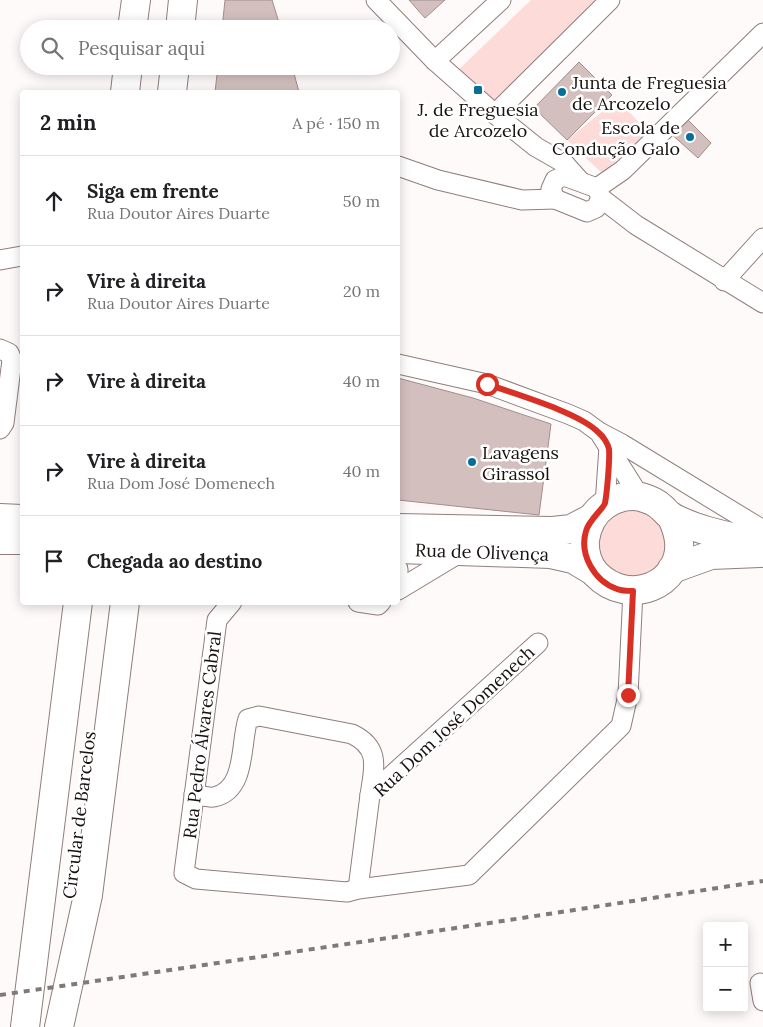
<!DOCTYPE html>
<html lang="pt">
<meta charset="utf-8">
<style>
body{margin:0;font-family:Lora,serif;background:#f2f2f2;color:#202124}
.controls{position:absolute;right:15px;bottom:15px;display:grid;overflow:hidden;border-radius:5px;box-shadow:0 2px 12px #0003}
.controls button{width:45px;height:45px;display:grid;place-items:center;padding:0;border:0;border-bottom:1px solid #e0e0e0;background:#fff;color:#202124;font:25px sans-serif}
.stop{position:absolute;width:15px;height:15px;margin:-11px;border:4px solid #d93025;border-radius:50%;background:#fff}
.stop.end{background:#d93025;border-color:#fff;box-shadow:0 1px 5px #0008}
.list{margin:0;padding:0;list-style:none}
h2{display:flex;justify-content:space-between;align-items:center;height:65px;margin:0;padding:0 20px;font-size:21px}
h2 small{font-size:16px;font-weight:400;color:#757577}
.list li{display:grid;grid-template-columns:32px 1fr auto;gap:15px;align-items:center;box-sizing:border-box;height:90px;padding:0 20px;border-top:1px solid #e0e0e0}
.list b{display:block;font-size:19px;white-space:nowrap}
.list p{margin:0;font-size:16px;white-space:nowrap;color:#757577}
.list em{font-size:16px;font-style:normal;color:#757577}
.icon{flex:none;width:28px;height:28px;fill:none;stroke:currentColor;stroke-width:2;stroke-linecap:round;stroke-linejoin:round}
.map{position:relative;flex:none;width:763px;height:1027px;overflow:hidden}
.search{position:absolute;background:#fff;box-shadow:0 2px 12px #0003;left:20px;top:20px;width:380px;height:55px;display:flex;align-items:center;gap:12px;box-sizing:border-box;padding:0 18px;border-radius:28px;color:#757577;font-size:19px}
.panel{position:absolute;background:#fff;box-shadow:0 2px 12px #0003;left:20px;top:90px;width:380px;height:515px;border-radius:5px}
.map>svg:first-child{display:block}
.green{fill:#fcdbd8}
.building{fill:#d3c0be;stroke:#a08e8c}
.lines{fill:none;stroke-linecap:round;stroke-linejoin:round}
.minor-casing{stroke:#8f7e7c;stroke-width:21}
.primary-casing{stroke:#8f7e7c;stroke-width:30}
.minor{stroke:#fff;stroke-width:19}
.primary{stroke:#fff;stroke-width:28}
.rail{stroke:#7f7a79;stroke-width:4;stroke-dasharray:6 6;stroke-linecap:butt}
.route{stroke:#d93025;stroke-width:6}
.poi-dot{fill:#056f9b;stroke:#fff;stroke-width:2}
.labels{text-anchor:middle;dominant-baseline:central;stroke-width:5;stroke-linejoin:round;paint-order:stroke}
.poi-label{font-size:18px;fill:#171110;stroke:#fff;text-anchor:start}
.street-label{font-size:18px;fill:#171110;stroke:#fff}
</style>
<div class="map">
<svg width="763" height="1027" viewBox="0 0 763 1027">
<rect width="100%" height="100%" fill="#fefaf9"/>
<g class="green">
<polygon points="531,0 610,0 495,114 453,75"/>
<polygon points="618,99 648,133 602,173 567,140"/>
<circle cx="633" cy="545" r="34"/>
</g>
<g class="building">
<polygon points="225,0 272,0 281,29 222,29"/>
<polygon points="409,0 445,0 425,18"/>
<polygon points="579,62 612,95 567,140 534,108"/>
<polygon points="218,66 292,66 299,92 215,92"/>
<polygon points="685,117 711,143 698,158 669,132"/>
<polygon points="398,378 473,398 551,424 539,515 398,500"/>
</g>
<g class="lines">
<g class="minor-casing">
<g id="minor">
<polyline points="376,0 435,61 495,114 536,147 564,163 580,181"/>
<polyline points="435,61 501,0"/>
<polyline points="495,114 610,0"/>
<polyline points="398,166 438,180 522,200 555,199"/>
<polyline points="597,188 623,170 763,33"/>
<polyline points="601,198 596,208 587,212 555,199 551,189 555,180 564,176 597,188 601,198 636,225 763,303"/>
<polyline points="0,260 22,256"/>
<polyline points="724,281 763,238"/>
<polyline points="0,349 9,353 12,360 4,423 0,429"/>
<polyline points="398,364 487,384 568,414 584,421 599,432 640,497"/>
<polyline points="601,433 622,444 763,530"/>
<polyline points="605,505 609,447"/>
<polyline points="398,569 398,575"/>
<polyline points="398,590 461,552"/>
<polyline points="232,602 217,620 184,873 196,879 347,892 358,889 469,875 621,726 628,695 633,591"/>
<polyline points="358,602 378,605 381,602"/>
<path d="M194 794C200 795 208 798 214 797 247 790 240 743 248 719L259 716 352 734C381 748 374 768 370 795"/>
<polyline points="358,889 370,795 538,643"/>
<polyline points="760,983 763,1001"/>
</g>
</g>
<g class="primary-casing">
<g id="primary">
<polyline points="132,29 136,0"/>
<polyline points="180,29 183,0"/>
<polyline points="125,92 128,66"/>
<polyline points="172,92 175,66"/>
<path d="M671 516C675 524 678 532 679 541 683 586 628 607 596 574 588 566 584 552 585 540 587 526 593 513 605 505 615 498 629 494 641 497 648 499 656 502 661 507 665 510 668 515 672 517 700 532 733 537 763 544"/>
<polyline points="0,518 22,519"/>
<polyline points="398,528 553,531 571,529 592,518"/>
<polyline points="0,540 22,540"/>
<polyline points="398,549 551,554 573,559 593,571"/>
<polyline points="672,569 711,555 760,553"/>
<polyline points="25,1027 78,602"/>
<polyline points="59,1027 88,895 125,602"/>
</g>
</g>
<use href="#minor" class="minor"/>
<use href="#primary" class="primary"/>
<polyline class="rail" points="0,995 483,924 763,881"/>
</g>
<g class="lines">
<path class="route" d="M487 384C515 394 581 413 599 433 603 436 608 444 609 449 610 458 607 493 605 503 604 508 589 520 586 531 579 554 594 581 617 589 622 591 628 591 633 591L628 695"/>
</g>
<g class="poi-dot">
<rect x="473" y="85" width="10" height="10" rx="2.5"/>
<circle cx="562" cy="92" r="5"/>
<circle cx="690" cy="137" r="5"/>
<circle cx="472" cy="462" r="5"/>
</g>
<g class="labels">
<g class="poi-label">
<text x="572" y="82">Junta de Freguesia<tspan x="572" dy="21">de Arcozelo</tspan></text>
<text x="478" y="109" text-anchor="middle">J. de Freguesia<tspan x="478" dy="21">de Arcozelo</tspan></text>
<text x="680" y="127" text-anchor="end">Escola de<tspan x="680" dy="21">Condução Galo</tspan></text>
<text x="482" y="452">Lavagens<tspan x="482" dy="21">Girassol</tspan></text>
</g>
<g class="street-label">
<text transform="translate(482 552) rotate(2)">Rua de Olivença</text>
<text transform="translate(454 721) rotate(-43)">Rua Dom José Domenech</text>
<text transform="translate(202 735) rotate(-83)">Rua Pedro Álvares Cabral</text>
<text transform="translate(79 815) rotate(-83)">Circular de Barcelos</text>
</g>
</g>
</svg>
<div class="controls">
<button>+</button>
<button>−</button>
</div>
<div class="stop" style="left:487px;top:384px"></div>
<div class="stop end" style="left:628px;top:695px"></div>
<div class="search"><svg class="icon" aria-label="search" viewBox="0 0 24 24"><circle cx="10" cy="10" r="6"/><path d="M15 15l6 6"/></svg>Pesquisar aqui</div>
<section class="panel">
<h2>2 min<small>A pé · 150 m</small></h2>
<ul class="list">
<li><svg class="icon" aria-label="ahead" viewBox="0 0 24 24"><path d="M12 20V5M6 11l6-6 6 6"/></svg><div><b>Siga em frente</b><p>Rua Doutor Aires Duarte</p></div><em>50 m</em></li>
<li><svg class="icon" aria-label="right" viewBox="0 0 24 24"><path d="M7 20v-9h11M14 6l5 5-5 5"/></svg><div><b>Vire à direita</b><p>Rua Doutor Aires Duarte</p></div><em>20 m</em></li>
<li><svg class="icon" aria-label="right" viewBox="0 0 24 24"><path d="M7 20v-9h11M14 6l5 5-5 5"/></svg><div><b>Vire à direita</b></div><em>40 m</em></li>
<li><svg class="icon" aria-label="right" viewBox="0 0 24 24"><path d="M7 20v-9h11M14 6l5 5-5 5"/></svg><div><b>Vire à direita</b><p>Rua Dom José Domenech</p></div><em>40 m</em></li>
<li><svg class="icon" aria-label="arrive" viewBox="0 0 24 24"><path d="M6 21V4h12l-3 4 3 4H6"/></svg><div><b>Chegada ao destino</b></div></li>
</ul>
</section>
</div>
